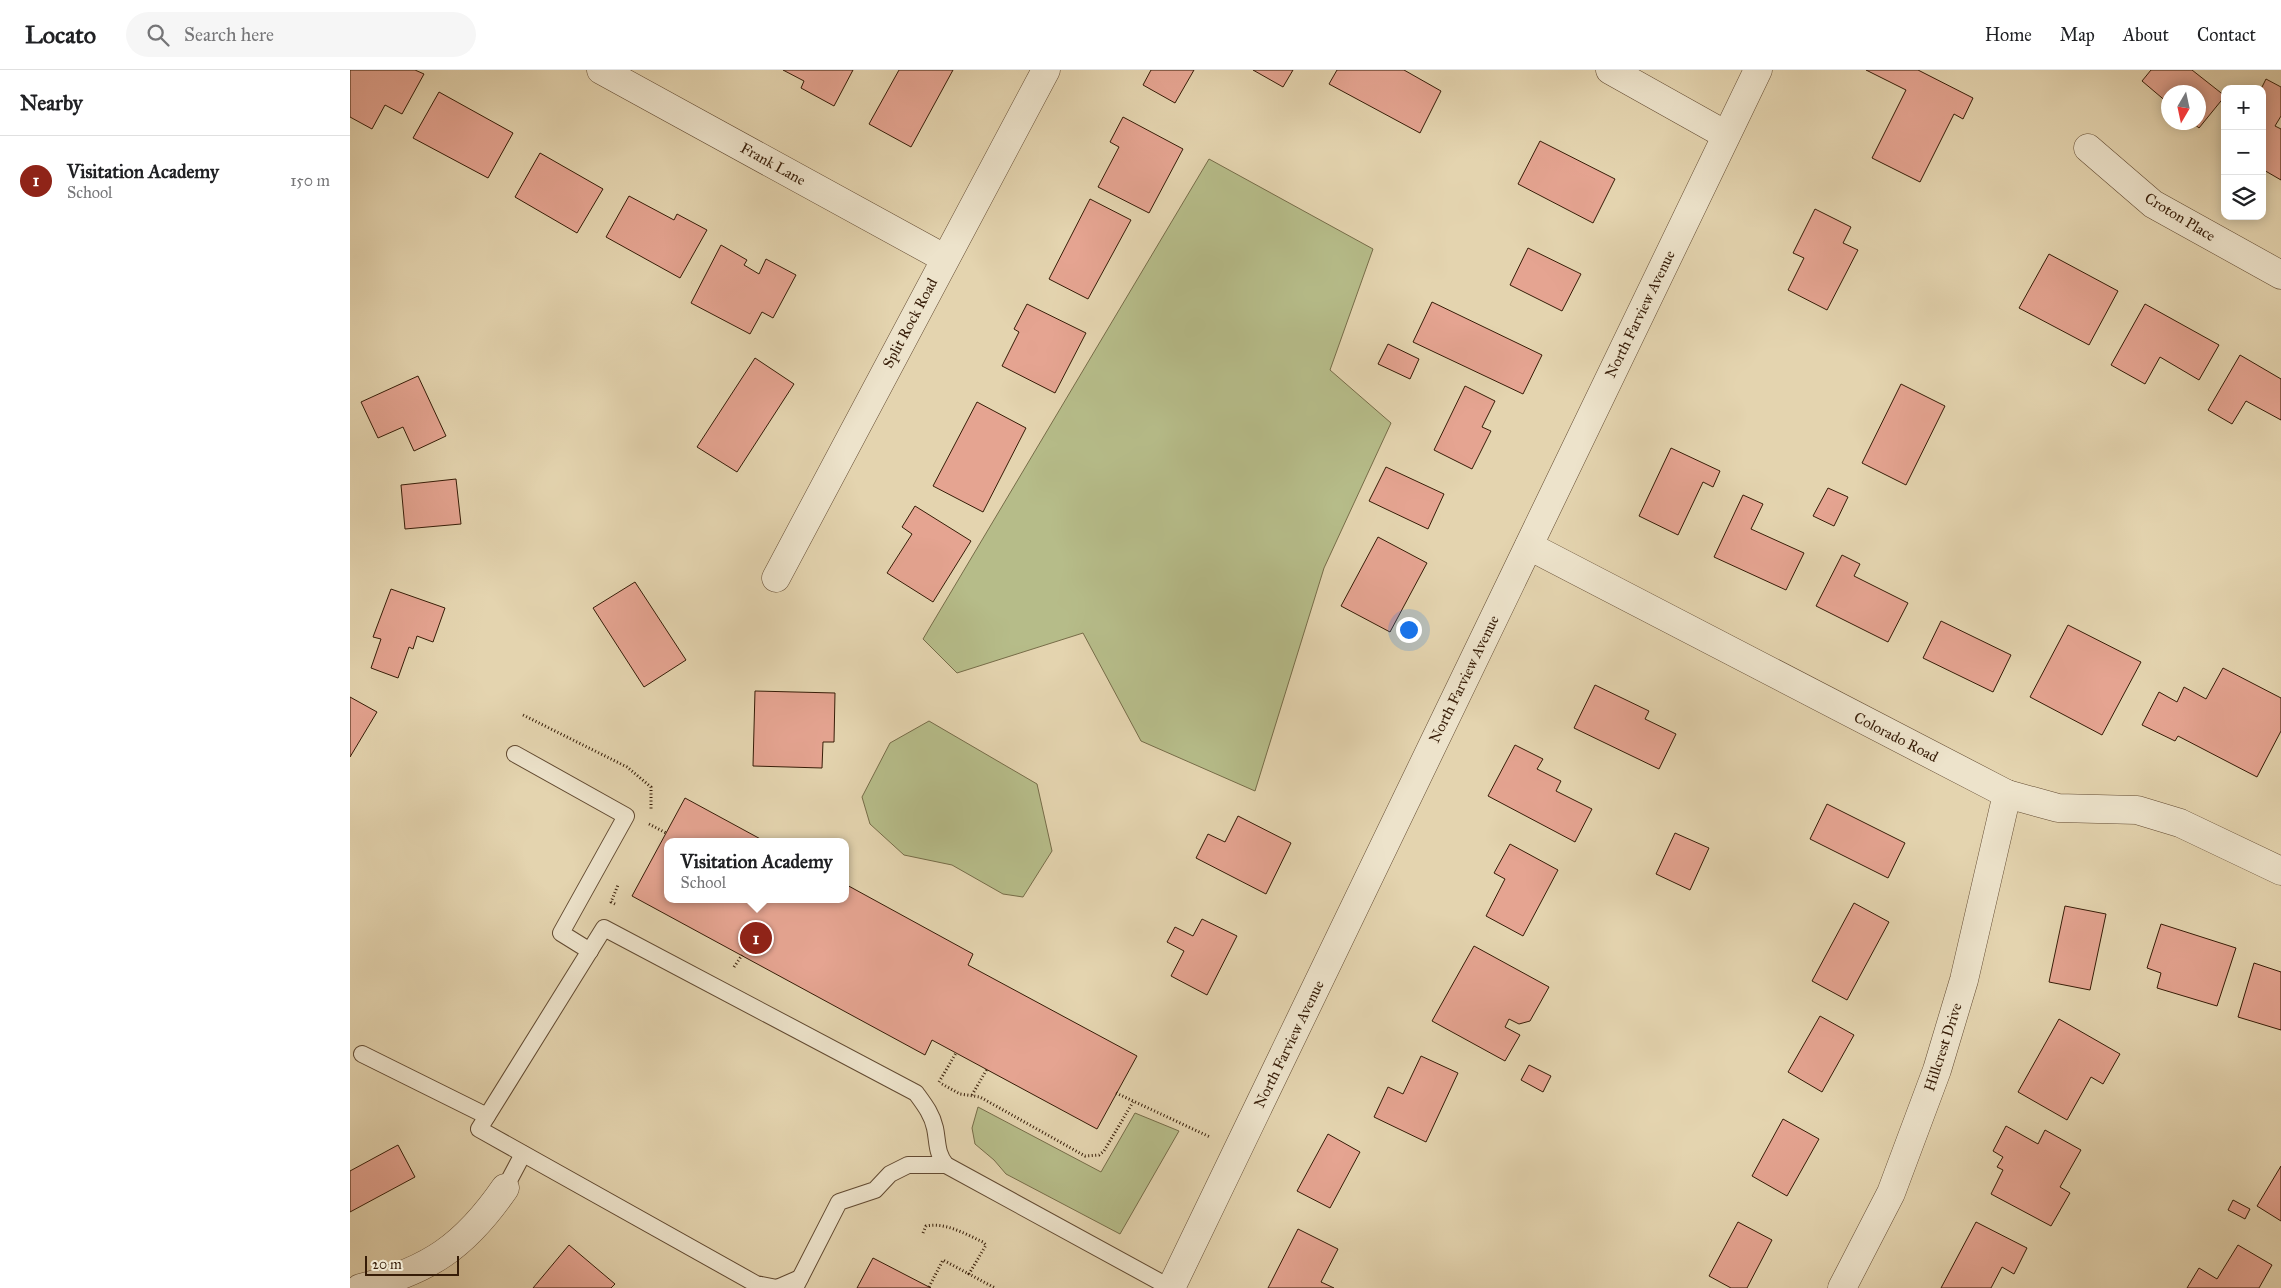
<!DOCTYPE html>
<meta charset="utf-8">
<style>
body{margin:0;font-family:"IM FELL Great Primer",serif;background:#f6f6f6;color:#202124}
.controls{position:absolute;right:15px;top:15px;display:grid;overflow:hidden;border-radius:10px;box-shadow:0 2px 12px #0003}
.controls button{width:45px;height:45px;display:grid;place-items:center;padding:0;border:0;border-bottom:1px solid #e0e0e0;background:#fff;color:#202124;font:25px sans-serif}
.compass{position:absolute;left:1811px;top:15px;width:45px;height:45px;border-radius:50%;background:#fff;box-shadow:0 2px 12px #0003;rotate:189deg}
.scale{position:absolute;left:15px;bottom:12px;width:94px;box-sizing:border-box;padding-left:5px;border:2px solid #361c07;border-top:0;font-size:14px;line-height:18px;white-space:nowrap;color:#361c07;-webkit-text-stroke:4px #ede3cb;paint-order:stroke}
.you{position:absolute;left:1058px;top:559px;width:18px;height:18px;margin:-12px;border:4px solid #fff;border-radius:50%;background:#1a73e8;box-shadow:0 0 0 8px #1a73e833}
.badge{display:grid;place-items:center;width:32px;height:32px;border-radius:50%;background:#8f2418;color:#fff;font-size:16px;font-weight:700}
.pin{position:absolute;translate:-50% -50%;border:2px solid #fff;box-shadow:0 1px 5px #0006}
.popup{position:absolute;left:314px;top:768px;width:185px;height:65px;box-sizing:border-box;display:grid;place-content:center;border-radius:10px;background:#fff;filter:drop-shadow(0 1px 4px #0005);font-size:16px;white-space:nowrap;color:#757577}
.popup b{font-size:19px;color:#202124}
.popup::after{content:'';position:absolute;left:50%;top:100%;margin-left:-10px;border:10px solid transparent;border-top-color:#fff}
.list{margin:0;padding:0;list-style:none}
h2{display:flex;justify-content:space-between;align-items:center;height:65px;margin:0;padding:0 20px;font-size:21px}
h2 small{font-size:16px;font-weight:400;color:#757577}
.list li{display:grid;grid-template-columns:32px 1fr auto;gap:15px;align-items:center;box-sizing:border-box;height:90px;padding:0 20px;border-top:1px solid #e0e0e0}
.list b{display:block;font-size:19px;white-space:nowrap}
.list p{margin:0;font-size:16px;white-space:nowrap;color:#757577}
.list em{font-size:16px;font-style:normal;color:#757577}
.icon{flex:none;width:28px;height:28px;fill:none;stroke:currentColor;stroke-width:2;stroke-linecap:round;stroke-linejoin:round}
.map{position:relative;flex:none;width:1931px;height:1218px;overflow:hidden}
header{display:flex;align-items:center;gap:30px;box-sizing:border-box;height:70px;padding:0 25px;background:#fff;border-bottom:1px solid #e0e0e0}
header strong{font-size:24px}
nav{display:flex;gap:28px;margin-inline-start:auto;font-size:18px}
.search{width:350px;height:45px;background:#f6f6f6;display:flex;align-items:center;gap:12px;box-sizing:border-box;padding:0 18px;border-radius:28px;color:#757577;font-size:19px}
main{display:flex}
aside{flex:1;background:#fff}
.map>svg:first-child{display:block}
.green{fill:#b6bc89;stroke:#766c48}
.building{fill:#e5a491;stroke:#361c07}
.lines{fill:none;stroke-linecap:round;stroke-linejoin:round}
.service-casing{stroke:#624a31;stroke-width:18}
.minor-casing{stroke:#624a31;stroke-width:29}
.tertiary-casing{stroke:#624a31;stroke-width:29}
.path{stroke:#361c07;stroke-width:3;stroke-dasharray:1 2.5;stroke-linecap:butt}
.service{stroke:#ede3cb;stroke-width:16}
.minor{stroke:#ede3cb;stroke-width:28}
.tertiary{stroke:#ede3cb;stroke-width:28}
.labels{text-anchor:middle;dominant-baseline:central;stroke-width:4;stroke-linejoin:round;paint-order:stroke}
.street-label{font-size:15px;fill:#361c07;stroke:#ede3cb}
</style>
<header>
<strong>Locato</strong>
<div class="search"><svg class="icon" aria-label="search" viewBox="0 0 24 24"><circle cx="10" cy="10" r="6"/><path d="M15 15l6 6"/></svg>Search here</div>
<nav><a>Home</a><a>Map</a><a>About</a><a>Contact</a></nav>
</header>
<main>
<aside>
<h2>Nearby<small></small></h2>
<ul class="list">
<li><span class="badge">1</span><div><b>Visitation Academy</b><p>School</p></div><em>150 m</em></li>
</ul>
</aside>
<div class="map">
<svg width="1931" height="1218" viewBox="0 0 1931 1218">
<rect width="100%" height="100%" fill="#e4d4af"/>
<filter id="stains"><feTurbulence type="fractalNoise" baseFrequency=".004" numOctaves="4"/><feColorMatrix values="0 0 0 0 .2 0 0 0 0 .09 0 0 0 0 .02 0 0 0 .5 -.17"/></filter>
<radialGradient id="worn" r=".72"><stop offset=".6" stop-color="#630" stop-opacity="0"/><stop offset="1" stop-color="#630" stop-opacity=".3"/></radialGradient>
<g class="green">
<polygon points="859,89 1023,179 980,300 1041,353 974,498 905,721 791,671 733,563 607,603 573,569"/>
<polygon points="579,651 687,714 702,781 673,827 653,824 602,795 554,785 520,754 512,727 540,673"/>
<polygon points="628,1037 751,1102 785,1043 829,1061 770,1164 656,1104 644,1090 625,1074 622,1058"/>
</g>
<g class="building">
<polygon points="0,0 65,0 74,4 52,44 35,35 22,59 0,47"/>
<polygon points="433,0 503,0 484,36 451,18 454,11"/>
<polygon points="549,0 603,0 561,77 519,54"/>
<polygon points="801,0 844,0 825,33 793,15"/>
<polygon points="903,0 943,0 933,17"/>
<polygon points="987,0 1054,0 1091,21 1070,63 979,14"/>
<polygon points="1516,0 1568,0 1623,28 1613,49 1604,44 1570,112 1522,88 1556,20"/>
<polygon points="1801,0 1842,0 1875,26 1849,58 1842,52 1848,52 1848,22 1818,22 1818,33 1792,11"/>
<polygon points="1916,9 1931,17 1931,46 1925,56 1931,59 1931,110 1912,99 1911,19"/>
<polygon points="89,22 163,63 138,108 63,68"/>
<polygon points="773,47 833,79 799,143 748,117 769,77 760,72"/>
<polygon points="1190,71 1265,109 1243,153 1168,114"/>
<polygon points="190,83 253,119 227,163 165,127"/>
<polygon points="279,126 324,150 327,144 357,160 330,208 256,167"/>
<polygon points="740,129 781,150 738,229 699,209"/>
<polygon points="1465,139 1501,157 1493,173 1508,180 1477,240 1438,220 1454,188 1443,183"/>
<polygon points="371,175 397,190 394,195 409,204 416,189 446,205 423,248 412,242 400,264 341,233"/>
<polygon points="1178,178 1231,204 1212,241 1160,215"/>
<polygon points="1699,184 1768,221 1739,275 1669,238"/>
<polygon points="1082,232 1192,285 1173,324 1063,272"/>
<polygon points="677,234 736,263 705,323 652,296 669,262 664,259"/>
<polygon points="1795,234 1869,275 1849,310 1810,287 1795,314 1761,295"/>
<polygon points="1038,274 1069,289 1060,309 1028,294"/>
<polygon points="1890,285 1931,309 1931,350 1896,331 1882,354 1858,340"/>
<polygon points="405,288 444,314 387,402 347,377"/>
<polygon points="68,306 96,366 64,381 53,357 28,368 11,332"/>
<polygon points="1551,314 1595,336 1556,415 1512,393"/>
<polygon points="1115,316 1145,331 1132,357 1141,361 1122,399 1084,380"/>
<polygon points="627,332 676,358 633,442 583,416"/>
<polygon points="1321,378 1370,401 1363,417 1353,412 1328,465 1289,446"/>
<polygon points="1036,397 1094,424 1078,459 1019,431"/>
<polygon points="106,409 111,454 55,459 51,415"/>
<polygon points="1478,418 1498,427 1484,456 1463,446"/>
<polygon points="1393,425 1413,434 1401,459 1454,483 1436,520 1364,487"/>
<polygon points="565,436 621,471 583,532 537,503 562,464 552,457"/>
<polygon points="1028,467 1077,493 1040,562 991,536"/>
<polygon points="1492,485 1510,494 1504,506 1558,533 1538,572 1466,536"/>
<polygon points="285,512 336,590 294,617 243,538"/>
<polygon points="41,519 95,538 83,572 67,566 63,579 59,577 48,608 21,598 31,569 23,567"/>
<polygon points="1591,551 1661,585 1643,622 1573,588"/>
<polygon points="1718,555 1791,592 1752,665 1680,627"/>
<polygon points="1873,598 1931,628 1931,661 1907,707 1828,666 1825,671 1792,655 1809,622 1827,632 1834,617 1856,629"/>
<polygon points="1245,615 1299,641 1295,649 1326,664 1309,699 1224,658"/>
<polygon points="405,621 485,623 484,672 473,672 472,698 403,696"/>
<polygon points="0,627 27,642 0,687"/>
<polygon points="1165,675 1193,689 1187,699 1211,711 1206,721 1242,739 1225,772 1138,726"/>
<polygon points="335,728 416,772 317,772 317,829 495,829 495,814 623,884 618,895 787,986 747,1059 582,970 575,985 282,826"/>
<polygon points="1477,734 1555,773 1538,808 1460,769"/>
<polygon points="888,746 941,773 916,824 846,788 858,764 875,772"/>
<polygon points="1325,763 1359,778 1340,820 1306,804"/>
<polygon points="1160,774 1208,800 1173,866 1136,846 1155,809 1144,803"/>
<polygon points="1504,833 1539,852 1497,930 1462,911"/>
<polygon points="1715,836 1756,844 1740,920 1699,912"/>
<polygon points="852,849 887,866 857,925 821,906 834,881 817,872 825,857 843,866"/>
<polygon points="1811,854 1886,878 1867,936 1807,918 1811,903 1797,898"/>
<polygon points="1124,876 1199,917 1180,951 1169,954 1159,949 1155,957 1170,965 1155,991 1082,951"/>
<polygon points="1904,893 1931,902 1931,960 1888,947"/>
<polygon points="1470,946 1504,965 1472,1022 1438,1002"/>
<polygon points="1709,949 1770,984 1753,1014 1741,1007 1717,1050 1668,1022"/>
<polygon points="1071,986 1108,1003 1076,1072 1024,1047 1038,1017 1053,1024"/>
<polygon points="1179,995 1201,1006 1193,1022 1171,1010"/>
<polygon points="1433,1049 1469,1069 1437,1126 1402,1106"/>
<polygon points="1656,1056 1688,1074 1695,1060 1731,1080 1710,1117 1720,1123 1701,1156 1641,1124 1653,1100 1647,1097 1653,1087 1643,1081"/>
<polygon points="978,1064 1010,1082 980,1138 947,1121"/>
<polygon points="48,1075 65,1107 0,1142 0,1101"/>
<polygon points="1931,1096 1931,1151 1907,1136"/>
<polygon points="1883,1130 1900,1139 1895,1149 1878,1140"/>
<polygon points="1388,1152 1422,1170 1397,1218 1381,1218 1359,1206"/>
<polygon points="1626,1152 1677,1178 1664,1204 1652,1197 1641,1218 1591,1218"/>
<polygon points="948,1159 988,1179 971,1212 984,1218 918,1218"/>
<polygon points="219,1175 265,1214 261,1218 183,1218"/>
<polygon points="1888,1175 1922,1195 1909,1218 1837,1218 1849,1198 1867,1209"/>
<polygon points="523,1188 579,1217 581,1218 507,1218"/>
</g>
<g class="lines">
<g class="service-casing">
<g id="service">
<polyline points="165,684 276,746 211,863 240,881"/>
<polyline points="12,984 137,1046"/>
<polyline points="155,1118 173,1084"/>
<path d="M450 1208 427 1218 406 1214 129 1059 254 858 566 1023C574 1034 582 1044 585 1058 588 1072 586 1083 596 1095L821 1218"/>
<polyline points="445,1218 489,1132 525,1120 540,1104 558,1095 596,1095"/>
</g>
</g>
<g class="minor-casing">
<g id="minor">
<polyline points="251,0 594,188"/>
<polyline points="1260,0 1376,65"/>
<polyline points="1738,78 1803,134 1931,205"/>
<polyline points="1179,476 1657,724 1708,738 1787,740 1830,753 1931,801"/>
<polyline points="426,508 696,0"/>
<path d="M10 1218C79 1201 115 1176 155 1118"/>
<polyline points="1492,1218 1541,1123 1587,1000 1614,910 1657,724"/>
</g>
</g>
<g class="tertiary-casing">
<polyline id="tertiary" points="821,1218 1408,0"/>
</g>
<g class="path">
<polyline points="173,645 277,697 301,717 301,740"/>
<polyline points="299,754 316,763"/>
<polyline points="265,834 261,832 268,815"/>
<polyline points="384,897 392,885"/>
<polyline points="589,1012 606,983"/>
<polyline points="592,1014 610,1024 630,1027 735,1086 749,1085 754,1081 783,1032"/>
<polyline points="766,1023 860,1067"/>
<polyline points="622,1025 637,999"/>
<path d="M573 1163 576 1156C596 1152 615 1164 633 1172L636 1175 619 1204 645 1218"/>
<polyline points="579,1217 593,1190 619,1204"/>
</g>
<use href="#service" class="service"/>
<use href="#minor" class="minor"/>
<use href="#tertiary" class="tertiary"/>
</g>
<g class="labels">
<g class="street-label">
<text transform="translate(423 94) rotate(29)">Frank Lane</text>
<text transform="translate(1830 147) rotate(31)">Croton Place</text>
<text transform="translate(1290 244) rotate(-64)">North Farview Avenue</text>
<text transform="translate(560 253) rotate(-62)">Split Rock Road</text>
<text transform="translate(1114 609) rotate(-64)">North Farview Avenue</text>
<text transform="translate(1546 667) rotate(27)">Colorado Road</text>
<text transform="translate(939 974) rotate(-64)">North Farview Avenue</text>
<text transform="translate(1593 977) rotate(-72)">Hillcrest Drive</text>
</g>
</g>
<rect width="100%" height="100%" filter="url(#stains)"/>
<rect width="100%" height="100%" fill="url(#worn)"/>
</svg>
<div class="controls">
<button>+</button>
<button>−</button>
<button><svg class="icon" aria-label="layers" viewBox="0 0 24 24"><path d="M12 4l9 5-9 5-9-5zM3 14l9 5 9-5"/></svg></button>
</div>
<svg class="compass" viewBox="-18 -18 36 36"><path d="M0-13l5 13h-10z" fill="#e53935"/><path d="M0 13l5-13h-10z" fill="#757577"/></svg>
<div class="scale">20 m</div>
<div class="you"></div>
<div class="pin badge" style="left:406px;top:868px">1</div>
<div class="popup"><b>Visitation Academy</b>School</div>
</div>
</main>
